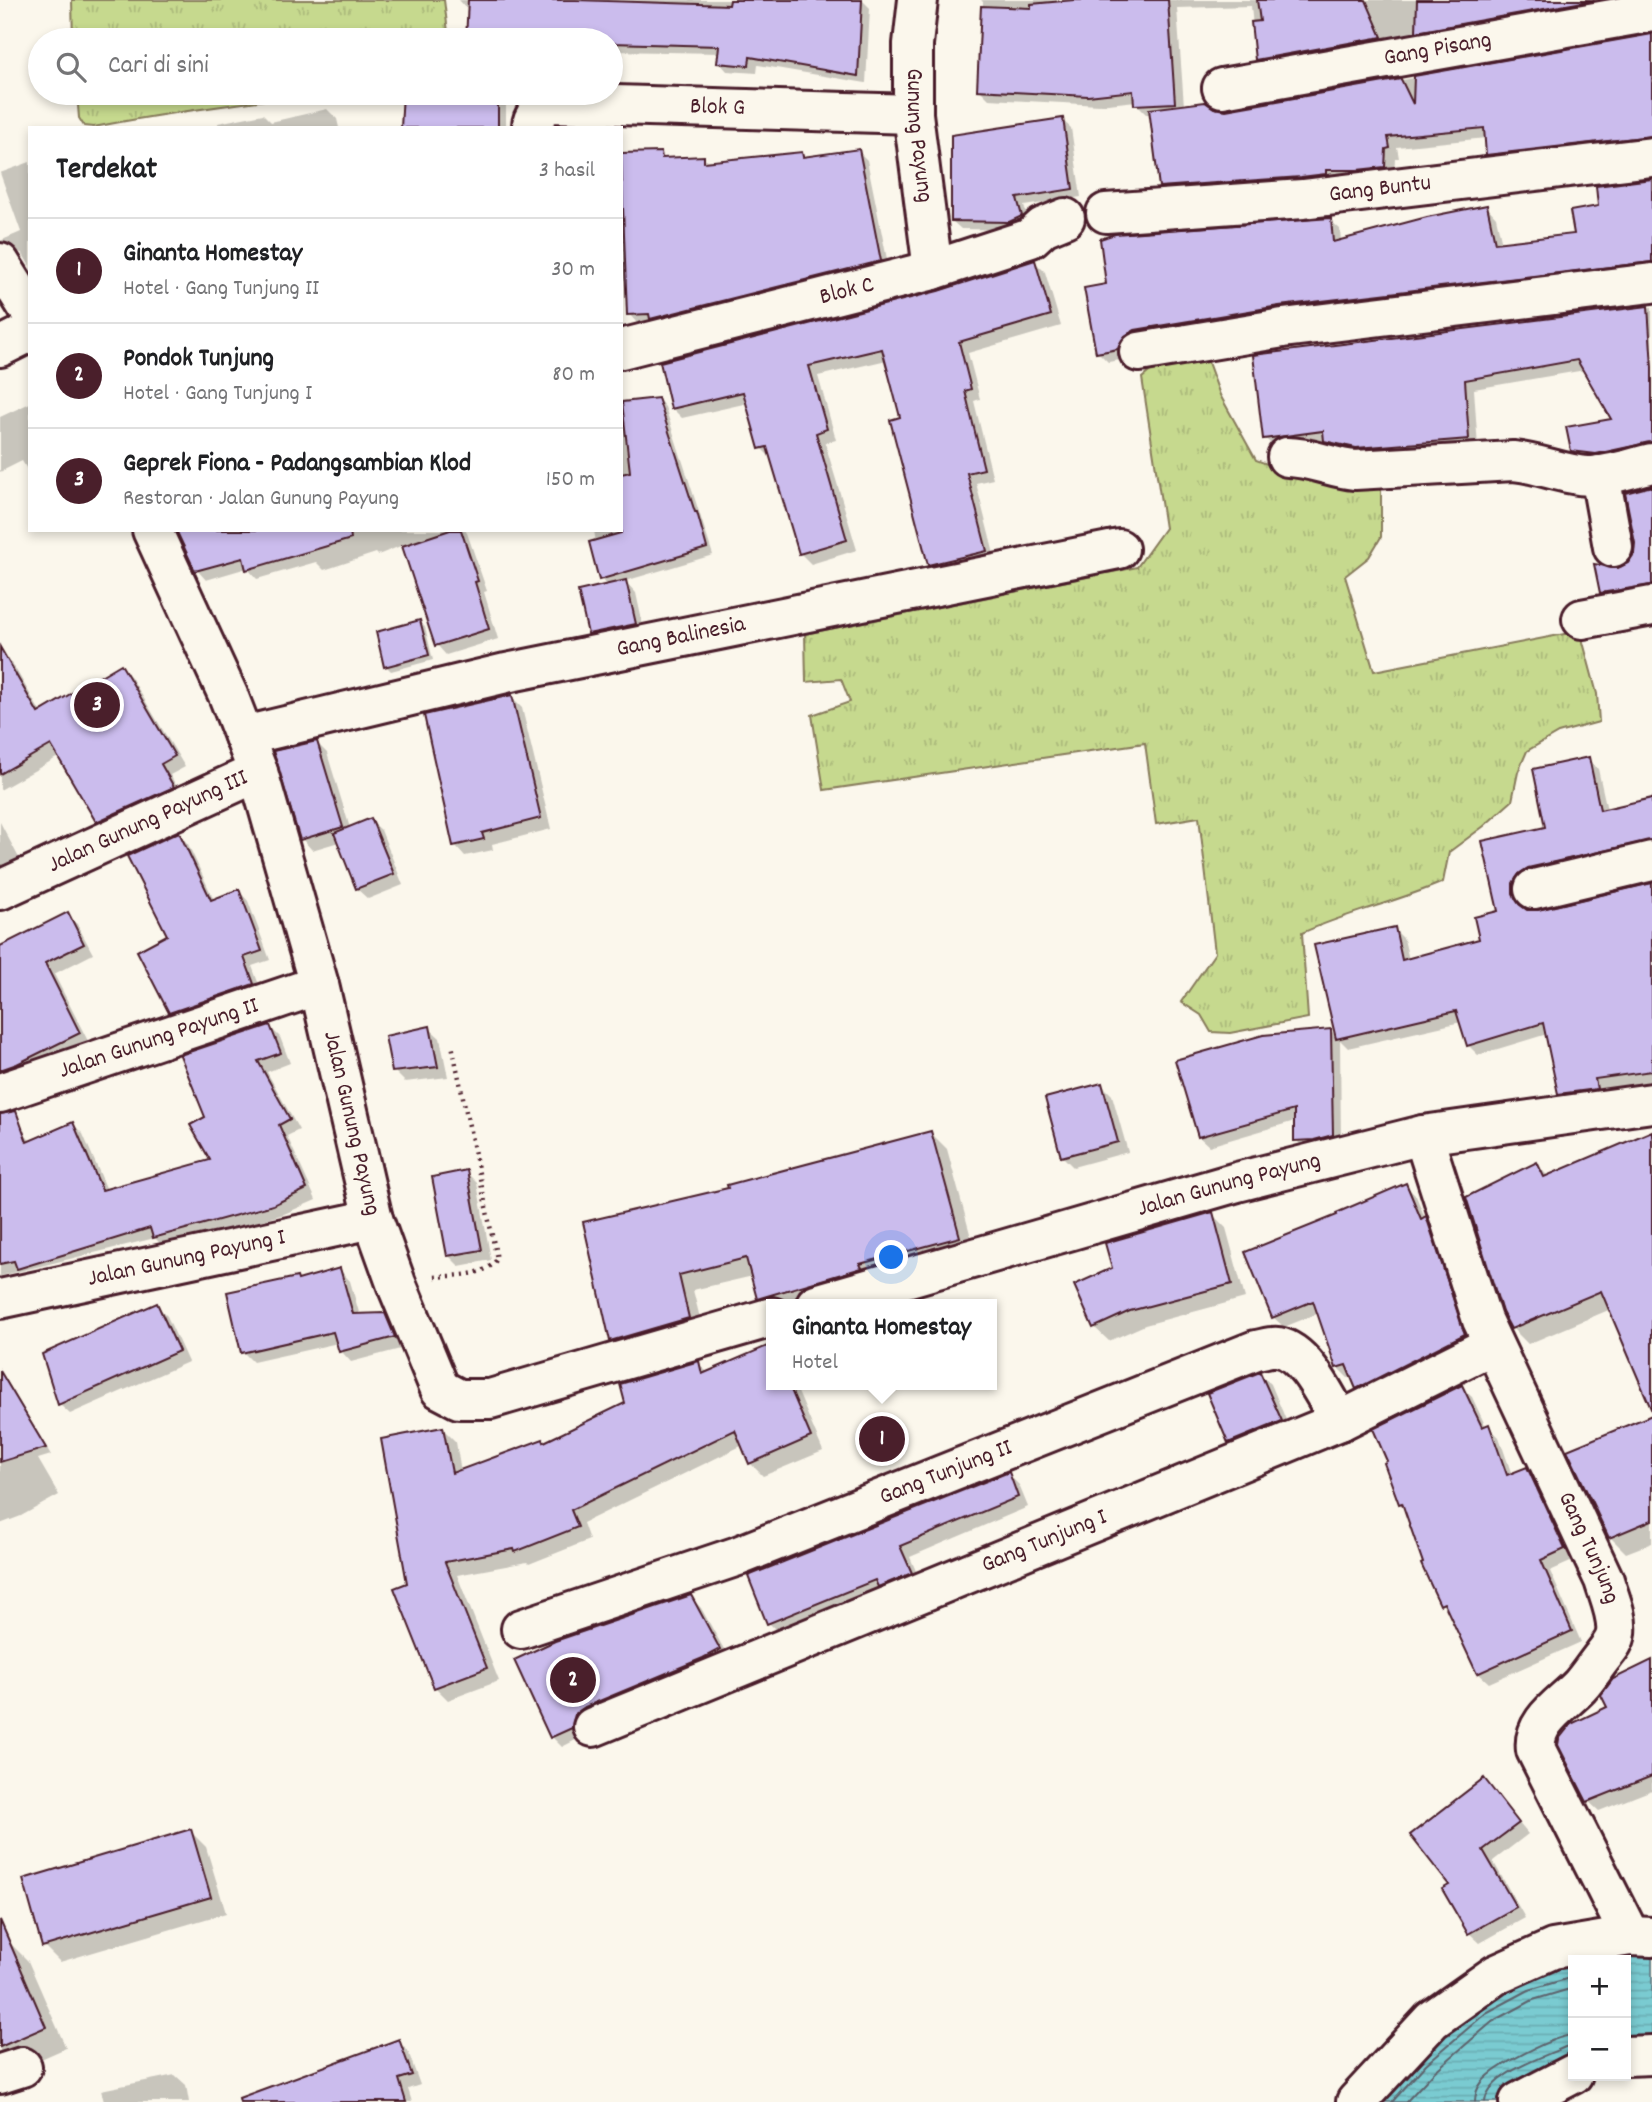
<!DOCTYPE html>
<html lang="id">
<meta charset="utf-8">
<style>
body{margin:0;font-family:Dekko,sans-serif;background:#f2f2f2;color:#202124}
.controls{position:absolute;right:21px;bottom:21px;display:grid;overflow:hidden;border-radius:0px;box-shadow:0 4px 10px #0003}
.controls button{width:63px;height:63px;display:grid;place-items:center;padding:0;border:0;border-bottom:2px solid #e0e0e0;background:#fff;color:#202124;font:35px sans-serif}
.you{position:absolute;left:892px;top:1258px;width:24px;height:24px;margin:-18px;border:5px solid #fff;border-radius:50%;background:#1a73e8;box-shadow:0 0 0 10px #1a73e833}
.badge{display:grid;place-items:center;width:46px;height:46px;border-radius:50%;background:#4a1f2b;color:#fff;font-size:23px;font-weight:700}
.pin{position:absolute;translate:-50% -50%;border:4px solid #fff;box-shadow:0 2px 7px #0006}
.popup{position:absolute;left:766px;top:1299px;width:231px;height:91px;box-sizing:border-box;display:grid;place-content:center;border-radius:0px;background:#fff;filter:drop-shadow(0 2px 5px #0005);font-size:23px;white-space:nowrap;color:#757577}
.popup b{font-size:26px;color:#202124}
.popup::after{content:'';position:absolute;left:50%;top:100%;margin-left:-14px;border:14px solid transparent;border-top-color:#fff}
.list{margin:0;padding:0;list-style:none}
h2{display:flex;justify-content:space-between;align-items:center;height:91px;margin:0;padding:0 28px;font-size:30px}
h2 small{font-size:23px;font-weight:400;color:#757577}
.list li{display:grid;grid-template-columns:46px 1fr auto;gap:21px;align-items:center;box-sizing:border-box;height:105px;padding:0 28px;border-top:2px solid #e0e0e0}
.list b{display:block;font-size:26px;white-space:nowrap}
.list p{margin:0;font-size:23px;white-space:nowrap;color:#757577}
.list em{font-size:23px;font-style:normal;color:#757577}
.icon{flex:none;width:38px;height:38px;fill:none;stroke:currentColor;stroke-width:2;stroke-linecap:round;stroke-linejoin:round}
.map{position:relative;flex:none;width:1652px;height:2102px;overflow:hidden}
.search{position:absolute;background:#fff;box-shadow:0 4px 10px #0003;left:28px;top:28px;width:595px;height:77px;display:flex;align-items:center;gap:18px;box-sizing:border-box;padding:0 24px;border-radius:38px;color:#757577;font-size:26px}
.panel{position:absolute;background:#fff;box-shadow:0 4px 10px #0003;left:28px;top:126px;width:595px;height:406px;border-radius:0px}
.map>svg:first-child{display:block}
.grass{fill:url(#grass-tufts);stroke:#887c5c;stroke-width:2}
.water{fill:url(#water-rules);stroke:#67868f;stroke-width:2}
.shadow{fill:#0003}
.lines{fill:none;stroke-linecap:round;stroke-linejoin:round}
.shore{stroke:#5d646d;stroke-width:2}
.building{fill:#cbbced;stroke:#4a1f2b;stroke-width:2}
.minor-casing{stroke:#4a1f2b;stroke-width:44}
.path{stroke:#4a1f2b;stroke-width:4.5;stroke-dasharray:2 5;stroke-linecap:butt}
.minor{stroke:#fbf7ec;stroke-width:38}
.labels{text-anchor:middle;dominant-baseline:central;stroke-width:5;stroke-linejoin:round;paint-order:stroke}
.street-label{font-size:24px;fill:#4a1f2b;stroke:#fbf7ec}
</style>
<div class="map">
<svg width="1652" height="2102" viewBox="0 0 1652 2102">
<defs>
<pattern id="grass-tufts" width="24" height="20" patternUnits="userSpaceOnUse" patternTransform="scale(1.75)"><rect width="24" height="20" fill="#c6d98e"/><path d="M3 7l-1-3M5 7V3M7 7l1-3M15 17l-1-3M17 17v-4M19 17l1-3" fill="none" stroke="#acba7b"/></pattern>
<pattern id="water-rules" width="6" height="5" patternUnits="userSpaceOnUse" patternTransform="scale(1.75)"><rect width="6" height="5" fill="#7acbd1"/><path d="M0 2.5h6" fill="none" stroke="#6baeb4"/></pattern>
</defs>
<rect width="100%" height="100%" fill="#fbf7ec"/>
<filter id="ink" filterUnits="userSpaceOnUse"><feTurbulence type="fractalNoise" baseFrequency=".0143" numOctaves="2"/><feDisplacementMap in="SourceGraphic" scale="14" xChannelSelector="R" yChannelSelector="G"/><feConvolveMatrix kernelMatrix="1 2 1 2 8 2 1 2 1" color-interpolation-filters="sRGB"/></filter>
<g filter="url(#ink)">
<g class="grass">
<polygon points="72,0 444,0 449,40 73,40"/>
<path d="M77 93H313C240 104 166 112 94 127L84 126 79 118Z"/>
<path d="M1205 354 1220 395 1256 460 1308 479 1381 481V537L1369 557 1345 576 1374 671 1580 631 1597 694 1599 722 1558 733 1527 751 1518 772 1512 801 1484 826 1449 852 1443 882C1397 902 1348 912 1302 933L1308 1018 1230 1033 1211 1032 1201 1015 1181 1002 1215 953 1199 817 1156 824 1145 743 824 790 812 715 850 702 841 679 806 682 805 634 1137 567 1165 528 1142 378 1161 362Z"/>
</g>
<g class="water">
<polygon points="1652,1952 1652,2042 1626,2044 1626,1960 1574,1960"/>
<polygon points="1573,1960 1573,2060 1511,2090 1498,2102 1370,2102 1477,2000"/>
</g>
<g class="shadow">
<polygon points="459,0 862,0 870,8 866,83 758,65 757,73 727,71 719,62 720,53 611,51 611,40 468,40 470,8 466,8"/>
<polygon points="981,0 1652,0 1266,69 1256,59 1251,6 1177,8 1184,106 1226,111 1652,36 1652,145 1497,164 1487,154 1486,138 1397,147 1399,158 1395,158 1394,176 1171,196 1161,186 1152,114 1146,114 1136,104 1136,101 1099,105 989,99 979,89 983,2"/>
<polygon points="446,93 506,93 506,128 403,128 446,96"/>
<polygon points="327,109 337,119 339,128 219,128 218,123 263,114 271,122"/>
<polygon points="1062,120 1071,128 1081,197 1024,206 1030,225 1018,230 961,229 952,221"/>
<polygon points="858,151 867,160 889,269 656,322 637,323 629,314 628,279 621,280 621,194 801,154 806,159"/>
<polygon points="30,162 30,266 22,253 11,250 0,252 0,241 21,232 0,173"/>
<polygon points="1652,181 1652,271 1108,362 1098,352 1107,286 1330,220 1340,229 1341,242 1487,207 1496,217 1502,244 1576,235 1600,208"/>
<polygon points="1035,262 1045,272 1061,326 968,353 980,399 974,401 993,479 976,483 996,562 939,575 929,565 902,418 887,360 818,376 836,440 825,443 857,550 811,564 800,553 771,458 761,448 748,403 682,418 672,408 939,293"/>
<polygon points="1652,307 1652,452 1583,461 1573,451 1614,420 1585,370 1474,389 1478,448 1367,457 1336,450 1327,441 1275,448 1265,438 1255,357"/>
<polygon points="658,399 665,407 713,555 625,581 636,593 645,635 600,644 589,633 607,586 601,579 594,530 621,530 621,404"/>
<polygon points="30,403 30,474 22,461 0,472 0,417"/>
<polygon points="1652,487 1652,595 1611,603 1601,593 1616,570 1629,565 1635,554"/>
<polygon points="177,530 466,530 487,591 484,592 498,639 446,655 437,645 403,545 378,555 376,553 324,570 316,562 257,579 247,568 206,580 197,570"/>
<polygon points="420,622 425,627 433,660 391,671 386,666"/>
<polygon points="2,653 12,663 41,713 121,666 131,677 185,767 170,775 183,797 108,832 97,821 60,756 0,790 0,654"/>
<polygon points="511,697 522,708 551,829 492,844 493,850 465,856 455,845"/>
<polygon points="317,743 327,753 350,828 370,820 381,830 403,885 368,899 357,889 339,842 312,850 302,839"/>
<polygon points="1588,759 1598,769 1607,810 1652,819 1652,850 1522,894 1522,906 1524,910 1539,912 1652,885 1652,1081 1604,1089 1606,1098 1569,1103 1559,1093 1547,1034 1478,1055 1468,1045 1461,1022 1348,1048 1340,1040 1341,1145 1305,1149 1296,1140 1295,1121 1209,1146 1199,1137 1330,1030 1338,1038 1394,929 1404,939 1409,960 1481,940 1500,913 1484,842 1547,828"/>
<polygon points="0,822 19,858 0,868"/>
<polygon points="178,834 188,844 214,900 239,891 248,901 270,960 252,966 262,993 180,1021 171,1011 170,936"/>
<polygon points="67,914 77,924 93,954 54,974 89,1043 0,1085 0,949"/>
<polygon points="270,1027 280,1037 290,1063 267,1072 299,1130 287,1136 316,1200 284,1214 165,1248 155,1238 0,1276 0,1139 22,1132 32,1142 73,1124 83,1134 107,1190 212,1161 207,1118"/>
<polygon points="429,1028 440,1038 448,1077 405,1082 394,1071"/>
<polygon points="1102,1085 1112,1095 1128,1152 1073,1167 1062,1156"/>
<polygon points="931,1133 947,1149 975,1252 807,1304 772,1304 772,1311 759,1298 753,1276 693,1290 704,1334 628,1356 612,1340 730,1189"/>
<polygon points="1652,1133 1652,1407 1611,1309 1528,1344 1512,1328 1536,1164 1549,1177"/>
<polygon points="466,1172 477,1183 491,1260 459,1266 449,1256"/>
<polygon points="1405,1185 1416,1196 1425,1218 1436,1229 1474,1345 1368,1398 1357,1388 1353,1377 1348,1378 1338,1368 1319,1313 1284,1327 1273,1317 1339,1216"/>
<polygon points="1212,1214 1226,1228 1245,1298 1145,1325 1109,1341 1094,1327 1114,1269"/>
<polygon points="340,1270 350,1281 360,1316 384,1315 395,1326 404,1348 351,1362 341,1351 338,1343 253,1362 243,1352 299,1282"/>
<polygon points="156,1305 167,1316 188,1362 70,1414 59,1404"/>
<polygon points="698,1363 708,1373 772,1385 795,1385 823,1451 763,1476 750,1463 743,1445 583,1523 589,1540 529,1564 527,1562 457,1575 499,1681 448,1700 435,1687 409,1584 443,1429 456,1442 461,1472 546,1444 627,1404"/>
<polygon points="0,1369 51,1455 38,1459 59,1495 21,1516 0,1524"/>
<polygon points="1260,1374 1271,1384 1291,1432 1240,1453 1230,1442"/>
<polygon points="1461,1387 1472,1397 1486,1427 1488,1426 1499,1437 1512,1475 1526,1469 1537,1480 1575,1560 1550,1571 1581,1642 1489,1683 1478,1673 1451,1613 1442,1604 1424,1564 1405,1508 1400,1503"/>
<polygon points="1652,1416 1652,1543 1626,1553 1610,1537"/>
<polygon points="1008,1474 1019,1485 1028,1507 910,1557 921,1583 779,1633 769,1623"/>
<polygon points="690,1597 701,1608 730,1660 562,1747 552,1737"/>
<polygon points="1652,1662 1652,1790 1599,1811 1588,1801 1609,1707"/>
<polygon points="1483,1780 1528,1834 1493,1861 1525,1918 1480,1943 1469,1933 1452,1886"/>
<polygon points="190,1831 206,1847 226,1913 60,1962 44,1946 25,1881"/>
<polygon points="7,1940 28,1961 66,2048 0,2077 0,1944"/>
<polygon points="398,2041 408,2051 420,2085 408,2089 412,2102 306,2102"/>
<polygon points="175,2075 186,2085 189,2102 104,2102 101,2090"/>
</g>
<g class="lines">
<g class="shore">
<polyline points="1392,2102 1426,2064 1486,2013 1529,1990 1573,1977"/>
<polyline points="1406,2102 1434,2072 1492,2022 1533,2000 1573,1988"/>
<path d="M1475 2102C1475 2094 1477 2088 1482 2082 1495 2066 1554 2036 1573 2035"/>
<path d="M1485 2102C1487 2075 1543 2057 1565 2047L1573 2045"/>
</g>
</g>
<g class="building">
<polygon points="468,0 576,0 729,5 730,0 862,0 858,76 750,57 749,66 717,63 719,46 611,43 611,40 466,40"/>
<polygon points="1074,0 1168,0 1175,103 1134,105 1133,91 1088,96 977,90 981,6 1031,8 1031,4"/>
<polygon points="1257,0 1366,0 1382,37 1255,60 1251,22 1260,21"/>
<polygon points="1417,0 1594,0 1416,32"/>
<polygon points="1652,34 1652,136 1486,155 1484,128 1388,137 1390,148 1386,149 1385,167 1357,170 1326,170 1326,174 1301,177 1159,187 1149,109 1205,102 1214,108 1226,110 1401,79 1413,104 1414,76"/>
<polygon points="403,93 498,93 498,128 401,128"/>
<polygon points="1063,118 1073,189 1017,198 1022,216 1009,222 951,221 951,135"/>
<polygon points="859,149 881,261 650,319 649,314 627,315 621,153 661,152 662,158 704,156 704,162 802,152 803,157"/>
<polygon points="1652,179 1652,262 1279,306 1135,330 1125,336 1118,349 1096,353 1084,288 1106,284 1100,239 1115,234 1331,218 1333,242 1427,217 1487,205 1495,243 1574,234 1570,211 1598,206 1596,186"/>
<polygon points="1035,260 1051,315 959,342 971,389 965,391 984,469 967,473 987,551 928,565 890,420 900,417 882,349 809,366 827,429 816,433 847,540 799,554 767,447 759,449 743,392 671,409 660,362 938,291"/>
<polygon points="1648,306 1652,367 1652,442 1596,454 1571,451 1566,427 1611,419 1577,360 1465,380 1469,439 1356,448 1324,441 1323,431 1263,439 1253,355"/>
<polygon points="658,398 695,512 697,512 707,548 599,580 589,542 621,533 621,474 630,472 622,402"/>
<polygon points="1652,486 1652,585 1600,593 1594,564 1618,568 1628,563 1634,554 1635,543 1625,493"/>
<polygon points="176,530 350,530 351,539 246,570 243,558 195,571"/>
<polygon points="450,530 461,530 478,581 475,582 489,629 435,646 402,546"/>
<polygon points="626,580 636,624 588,634 578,591"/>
<polygon points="420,620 429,655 384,667 376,632"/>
<polygon points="0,647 38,713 121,664 175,756 161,764 174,787 96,822 51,745 0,774"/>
<polygon points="512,695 541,818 482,833 484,839 453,846 424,715"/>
<polygon points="317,741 343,827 300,840 273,751"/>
<polygon points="1589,757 1600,810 1652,798 1652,840 1528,868 1519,874 1513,883 1513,893 1519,904 1527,910 1538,910 1652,883 1652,1071 1595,1079 1597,1089 1558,1094 1543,1023 1467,1046 1456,1011 1336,1039 1314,945 1395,927 1402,960 1479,939 1474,917 1498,911 1482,841 1545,827 1533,769"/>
<polygon points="371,818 394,874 356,889 334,833"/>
<polygon points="179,832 211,900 239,889 262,951 244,957 254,984 169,1013 137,951 167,935 127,856"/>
<polygon points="68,912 84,944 45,963 80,1033 17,1064 0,1070 0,946"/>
<polygon points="270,1025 281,1053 258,1061 290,1119 279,1125 307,1189 273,1205 153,1238 150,1228 17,1269 14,1261 0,1264 0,1114 16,1111 27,1142 73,1122 102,1190 210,1160 190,1125 205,1117 180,1055"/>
<polygon points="430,1026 438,1067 392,1072 385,1036"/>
<polygon points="1331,1029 1333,1135 1314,1140 1294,1141 1294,1110 1198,1137 1175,1060 1263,1035"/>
<polygon points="1102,1083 1118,1142 1061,1157 1045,1098"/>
<polygon points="931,1131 960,1237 860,1264 862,1268 757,1299 746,1258 679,1275 689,1318 610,1341 583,1222 728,1188 727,1185"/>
<polygon points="1652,1131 1652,1411 1601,1291 1511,1329 1502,1312 1466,1197 1537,1162 1544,1177"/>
<polygon points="467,1170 482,1250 447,1256 432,1177"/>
<polygon points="1406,1183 1421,1219 1426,1216 1465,1334 1356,1389 1346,1365 1336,1368 1313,1301 1272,1318 1245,1252 1337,1215 1336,1213"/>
<polygon points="1213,1212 1232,1284 1130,1311 1093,1328 1074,1285 1112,1268 1105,1243"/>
<polygon points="340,1268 353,1314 385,1313 395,1337 339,1352 333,1332 241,1353 227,1292 297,1277 298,1280"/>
<polygon points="157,1303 179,1351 58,1405 42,1354"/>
<polygon points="772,1344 772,1385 789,1385 811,1437 749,1464 735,1430 571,1510 578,1527 515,1552 514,1549 445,1562 487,1668 434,1688 394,1588 407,1583 381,1439 443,1427 452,1473 543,1439 544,1442 625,1403 620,1384 699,1361 702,1374"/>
<polygon points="0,1371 46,1448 0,1462"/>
<polygon points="1260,1372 1282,1421 1228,1443 1207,1393"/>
<polygon points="1462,1385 1482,1427 1489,1424 1507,1475 1527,1467 1565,1549 1541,1560 1572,1631 1477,1674 1444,1603 1440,1605 1421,1564 1423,1563 1402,1503 1399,1504 1384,1463 1387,1461 1373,1429"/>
<polygon points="1652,1415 1652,1520 1609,1538 1567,1450"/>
<polygon points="1009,1472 1018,1497 900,1546 912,1573 878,1587 875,1580 767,1624 748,1576"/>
<polygon points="691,1595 720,1649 703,1658 585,1707 575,1714 572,1728 550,1738 514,1660 555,1641"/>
<polygon points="1652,1660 1652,1776 1587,1802 1558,1745 1559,1739 1571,1724 1607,1707 1601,1695 1613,1679"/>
<polygon points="1484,1778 1519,1823 1483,1850 1516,1907 1468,1934 1442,1889 1449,1885 1410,1835"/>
<polygon points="191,1829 211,1897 42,1947 23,1879"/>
<polygon points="0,1920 46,2027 0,2047"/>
<polygon points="399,2039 412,2075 399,2079 406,2102 240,2102 239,2098"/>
</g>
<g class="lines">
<g class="minor-casing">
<g id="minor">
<path id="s1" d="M918 0 913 44V114L933 270"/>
<path id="s2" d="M1222 88 1652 12"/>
<path id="s3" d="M532 128C531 117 541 108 550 103L913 114"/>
<path id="s4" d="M1106 213 1303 199 1652 157"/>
<polyline points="0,263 30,311"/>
<polyline points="0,347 30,332"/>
<path id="s5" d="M621 349 933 270 1031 238 1043 227 1065 218"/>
<polyline points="1139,352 1283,328 1652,283"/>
<path d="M1287 457C1311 457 1332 468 1355 470L1513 461C1539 463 1563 475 1588 476 1609 476 1631 468 1652 463"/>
<polyline points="1600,475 1613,547"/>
<path id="s6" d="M152 530 228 695 258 772 319 985 373 1219 396 1283 440 1389 459 1399H490L772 1317"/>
<polyline points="1582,619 1652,606"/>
<path id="s7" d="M244 736 506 673 1119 549"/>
<polyline points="1534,889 1652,861"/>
<path id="s8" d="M0 890 258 772"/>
<path id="s9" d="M0 1093 319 985"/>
<path id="s10" d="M1423 1135 1482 1320 1604 1580C1609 1597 1618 1616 1616 1633 1615 1642 1608 1649 1603 1656 1595 1666 1588 1677 1580 1686 1562 1705 1532 1721 1536 1750L1630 1936"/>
<path id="s11" d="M0 1299 373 1219"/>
<path id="s12" d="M816 1304 1237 1182 1423 1135 1652 1103"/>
<path id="s13" d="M521 1629 738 1556 1256 1350C1263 1349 1271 1346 1278 1347 1306 1352 1326 1398 1340 1421"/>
<path id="s14" d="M593 1727 1340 1421 1492 1345"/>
<polyline points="1626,2056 1652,2055"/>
<polyline points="0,2074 22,2067"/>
<polyline points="1356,2102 1432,2020 1497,1974 1553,1949 1630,1936 1652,1937"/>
<polyline points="1519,2102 1573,2074"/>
</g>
</g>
<path class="path" d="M435 1277C454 1275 486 1277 497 1259L452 1045"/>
<use href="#minor" class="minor"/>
</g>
</g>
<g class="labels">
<g class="street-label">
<text stroke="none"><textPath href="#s2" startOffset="219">Gang Pisang</textPath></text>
<text stroke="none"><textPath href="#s3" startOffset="200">Blok G</textPath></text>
<text stroke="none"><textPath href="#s1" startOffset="136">Gunung Payung</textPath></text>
<text stroke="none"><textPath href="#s4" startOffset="275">Gang Buntu</textPath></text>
<text stroke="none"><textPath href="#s5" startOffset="233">Blok C</textPath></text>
<text stroke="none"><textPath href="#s7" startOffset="448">Gang Balinesia</textPath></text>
<text stroke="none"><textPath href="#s8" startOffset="163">Jalan Gunung Payung III</textPath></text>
<text stroke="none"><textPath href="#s9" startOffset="168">Jalan Gunung Payung II</textPath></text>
<text stroke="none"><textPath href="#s6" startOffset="628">Jalan Gunung Payung</textPath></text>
<text stroke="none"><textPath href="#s12" startOffset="430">Jalan Gunung Payung</textPath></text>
<text stroke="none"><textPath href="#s11" startOffset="191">Jalan Gunung Payung I</textPath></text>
<text stroke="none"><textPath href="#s13" startOffset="453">Gang Tunjung II</textPath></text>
<text stroke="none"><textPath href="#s14" startOffset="488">Gang Tunjung I</textPath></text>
<text stroke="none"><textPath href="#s10" startOffset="446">Gang Tunjung</textPath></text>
</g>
</g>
</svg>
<div class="controls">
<button>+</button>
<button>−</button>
</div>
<div class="you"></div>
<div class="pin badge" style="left:882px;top:1439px">1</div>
<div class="popup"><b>Ginanta Homestay</b>Hotel</div>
<div class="pin badge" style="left:573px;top:1680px">2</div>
<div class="pin badge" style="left:97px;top:705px">3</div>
<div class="search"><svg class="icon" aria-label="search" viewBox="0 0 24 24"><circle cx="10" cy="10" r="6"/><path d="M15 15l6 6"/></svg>Cari di sini</div>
<section class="panel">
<h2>Terdekat<small>3 hasil</small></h2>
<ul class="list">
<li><span class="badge">1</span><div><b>Ginanta Homestay</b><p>Hotel · Gang Tunjung II</p></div><em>30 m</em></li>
<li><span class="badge">2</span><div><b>Pondok Tunjung</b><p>Hotel · Gang Tunjung I</p></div><em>80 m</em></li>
<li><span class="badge">3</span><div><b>Geprek Fiona - Padangsambian Klod</b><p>Restoran · Jalan Gunung Payung</p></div><em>150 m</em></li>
</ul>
</section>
</div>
